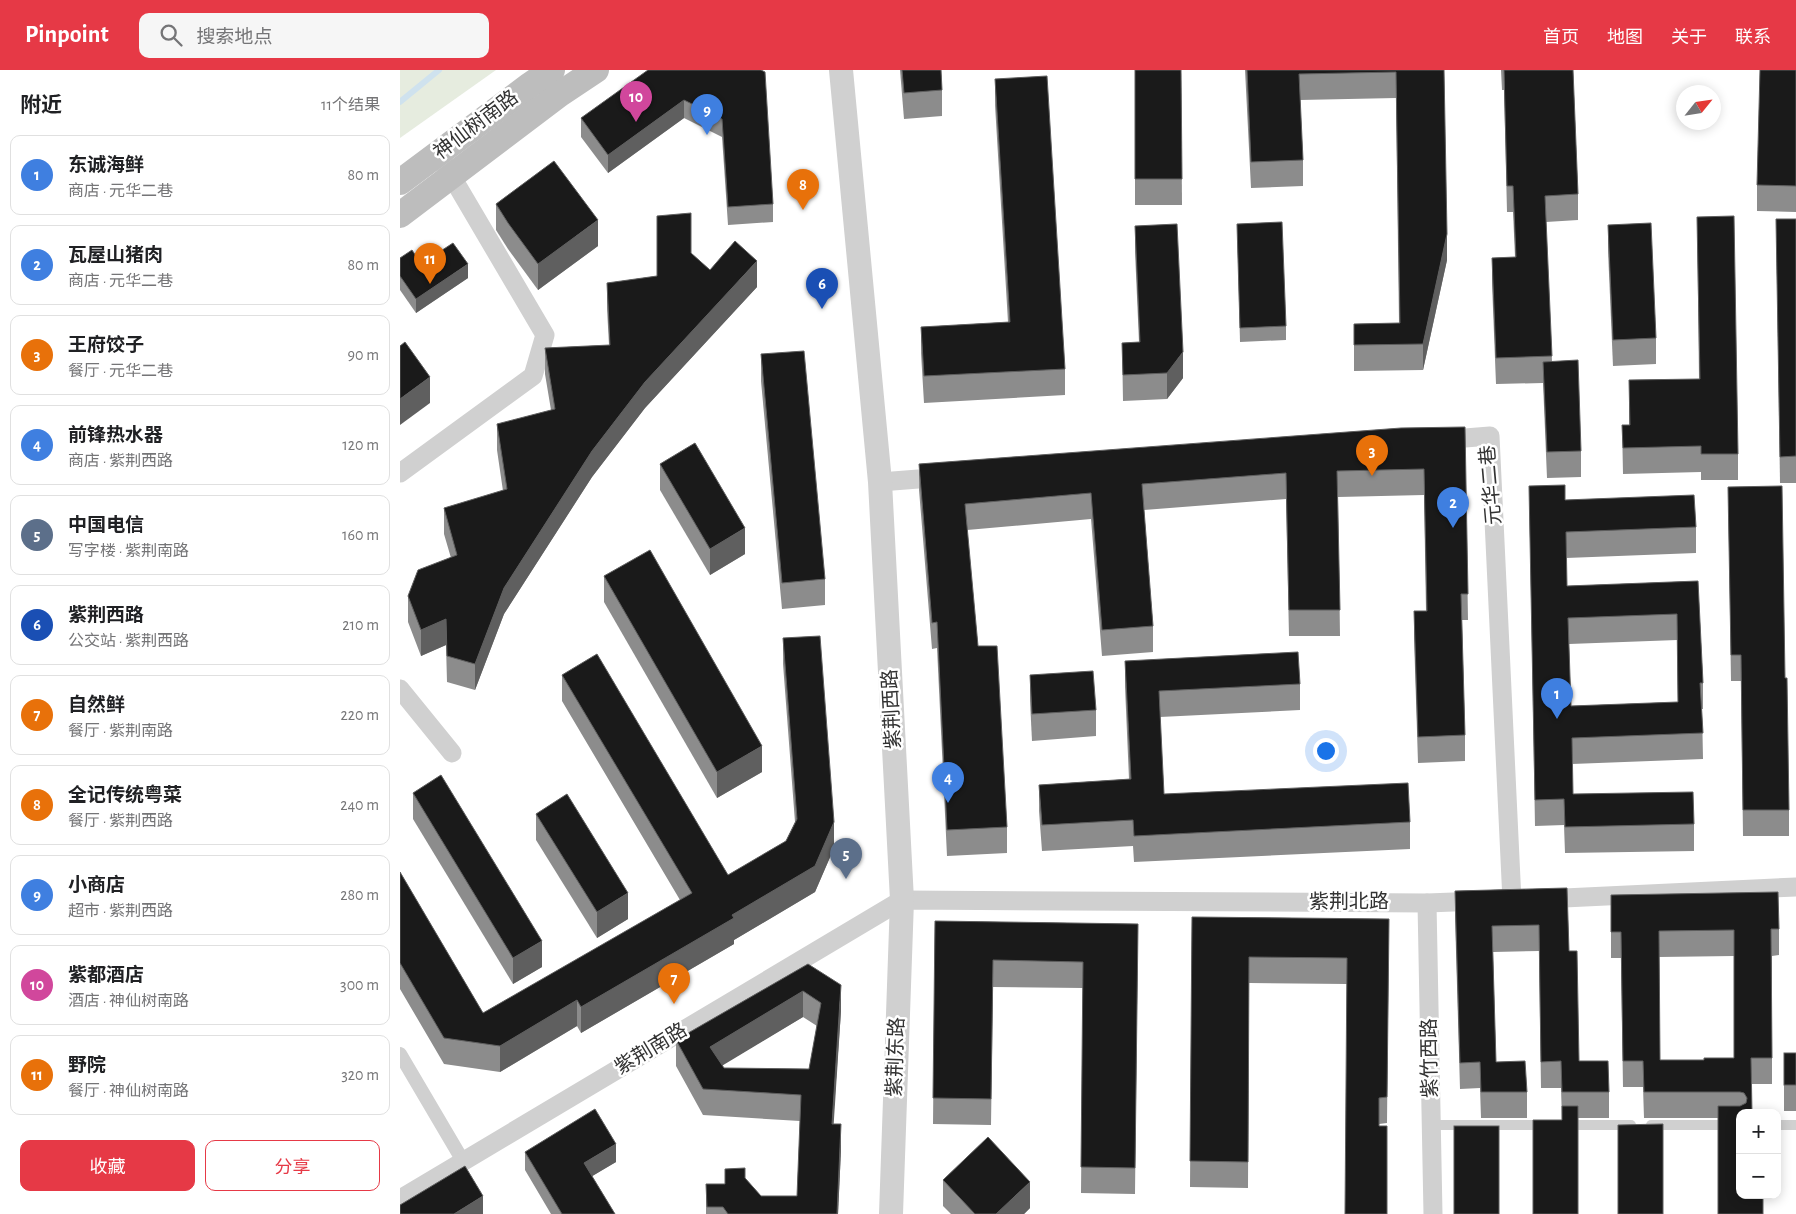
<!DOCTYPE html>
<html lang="zh">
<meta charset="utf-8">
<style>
body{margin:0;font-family:"Alegreya Sans","Noto Sans SC",sans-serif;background:#f6f6f6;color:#202124}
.controls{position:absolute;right:15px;bottom:15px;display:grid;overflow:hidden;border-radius:10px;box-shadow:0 2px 12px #0003}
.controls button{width:45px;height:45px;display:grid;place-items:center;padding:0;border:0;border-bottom:1px solid #e0e0e0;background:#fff;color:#202124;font:25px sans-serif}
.compass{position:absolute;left:1276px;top:15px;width:45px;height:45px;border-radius:50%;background:#fff;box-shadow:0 2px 12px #0003;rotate:60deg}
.you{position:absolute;left:925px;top:680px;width:18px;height:18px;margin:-12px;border:4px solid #fff;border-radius:50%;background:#1a73e8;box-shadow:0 0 0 8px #1a73e833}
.badge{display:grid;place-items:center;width:32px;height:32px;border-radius:50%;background:#e63946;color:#fff;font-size:16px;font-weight:700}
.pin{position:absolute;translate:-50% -41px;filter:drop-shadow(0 1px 2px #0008)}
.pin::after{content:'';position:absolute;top:26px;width:18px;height:15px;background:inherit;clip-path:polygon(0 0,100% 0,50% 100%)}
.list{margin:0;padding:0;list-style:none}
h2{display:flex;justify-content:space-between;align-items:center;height:65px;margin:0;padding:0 20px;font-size:21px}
h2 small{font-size:16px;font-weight:400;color:#757577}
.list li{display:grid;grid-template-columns:32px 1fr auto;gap:15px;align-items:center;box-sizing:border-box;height:80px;margin:0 10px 10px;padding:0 10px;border:1px solid #e0e0e0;border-radius:10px}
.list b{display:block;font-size:19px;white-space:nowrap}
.list p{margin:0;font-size:16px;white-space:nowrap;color:#757577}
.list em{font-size:16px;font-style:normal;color:#757577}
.actions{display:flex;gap:10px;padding:15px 20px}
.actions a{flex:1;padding:11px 0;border:1px solid #e63946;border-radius:10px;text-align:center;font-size:18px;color:#e63946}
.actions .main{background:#e63946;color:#fff}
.icon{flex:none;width:28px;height:28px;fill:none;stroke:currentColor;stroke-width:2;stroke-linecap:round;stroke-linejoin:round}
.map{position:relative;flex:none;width:1396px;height:1144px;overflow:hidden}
header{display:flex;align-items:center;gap:30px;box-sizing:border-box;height:70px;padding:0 25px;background:#e63946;color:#fff}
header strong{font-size:24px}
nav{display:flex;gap:28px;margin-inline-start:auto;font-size:18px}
.search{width:350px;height:45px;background:#f6f6f6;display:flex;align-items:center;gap:12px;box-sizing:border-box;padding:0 18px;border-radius:10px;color:#757577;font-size:19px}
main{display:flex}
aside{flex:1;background:#fff}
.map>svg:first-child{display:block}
.green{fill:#e6ecdf}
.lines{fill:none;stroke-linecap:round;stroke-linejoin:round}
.stream{stroke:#cfe2ee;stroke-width:6}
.service{stroke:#d0d0d0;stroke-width:10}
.pedestrian{stroke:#d0d0d0;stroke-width:14}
.minor{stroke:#d0d0d0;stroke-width:19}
.tertiary{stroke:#d0d0d0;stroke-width:24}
.secondary{stroke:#bdbdbd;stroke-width:26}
.wall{fill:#8c8c8c;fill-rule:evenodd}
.shaded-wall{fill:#5f5f5f}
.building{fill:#1a1a1a;stroke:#5f5f5f;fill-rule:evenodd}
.labels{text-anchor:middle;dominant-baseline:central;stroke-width:5;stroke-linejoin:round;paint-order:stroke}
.street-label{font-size:20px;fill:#333;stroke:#fff}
</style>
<header>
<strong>Pinpoint</strong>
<div class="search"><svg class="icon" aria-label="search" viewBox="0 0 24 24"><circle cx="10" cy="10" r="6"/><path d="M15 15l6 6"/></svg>搜索地点</div>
<nav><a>首页</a><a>地图</a><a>关于</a><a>联系</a></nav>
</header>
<main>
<aside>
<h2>附近<small>11个结果</small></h2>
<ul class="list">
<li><span class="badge" style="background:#3f7fe0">1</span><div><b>东诚海鲜</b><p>商店 · 元华二巷</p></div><em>80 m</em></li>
<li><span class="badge" style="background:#3f7fe0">2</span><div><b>瓦屋山猪肉</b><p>商店 · 元华二巷</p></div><em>80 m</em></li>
<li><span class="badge" style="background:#e8710a">3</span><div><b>王府饺子</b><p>餐厅 · 元华二巷</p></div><em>90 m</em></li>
<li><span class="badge" style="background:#3f7fe0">4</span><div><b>前锋热水器</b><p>商店 · 紫荆西路</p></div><em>120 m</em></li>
<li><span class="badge" style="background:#5c6f8a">5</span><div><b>中国电信</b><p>写字楼 · 紫荆南路</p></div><em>160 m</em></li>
<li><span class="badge" style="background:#1a4fb4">6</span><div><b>紫荆西路</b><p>公交站 · 紫荆西路</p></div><em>210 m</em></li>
<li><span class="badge" style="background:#e8710a">7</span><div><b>自然鲜</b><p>餐厅 · 紫荆南路</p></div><em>220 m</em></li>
<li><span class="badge" style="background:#e8710a">8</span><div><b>全记传统粤菜</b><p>餐厅 · 紫荆西路</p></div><em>240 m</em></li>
<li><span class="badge" style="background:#3f7fe0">9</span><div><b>小商店</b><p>超市 · 紫荆西路</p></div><em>280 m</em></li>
<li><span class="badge" style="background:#d1479c">10</span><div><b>紫都酒店</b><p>酒店 · 神仙树南路</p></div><em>300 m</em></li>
<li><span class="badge" style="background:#e8710a">11</span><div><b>野院</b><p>餐厅 · 神仙树南路</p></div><em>320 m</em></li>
</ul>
<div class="actions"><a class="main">收藏</a><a>分享</a></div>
</aside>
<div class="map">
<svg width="1396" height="1144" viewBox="0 0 1396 1144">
<rect width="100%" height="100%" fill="#fff"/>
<polygon class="green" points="0,0 96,0 0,68"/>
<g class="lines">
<polyline class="stream" points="0,32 39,0"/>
<g class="service">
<polyline points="1031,1055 1146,1055"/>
<polyline points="1166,1055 1231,1055"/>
<polyline points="1251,1055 1340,1055"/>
<polyline points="1377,1055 1396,1055"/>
</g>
<polyline class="pedestrian" points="0,984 63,1091"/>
<g class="minor">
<polyline points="1040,370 1090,366 1112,831"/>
<polyline points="0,403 133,306 145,265 45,95"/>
<polyline points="480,412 544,407"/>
<polyline points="0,619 52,683"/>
<polyline points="1143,829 1396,817"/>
<polyline points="1027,833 1033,1144"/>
<polyline points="0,1129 502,830 1027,833 1080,831"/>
</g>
<polyline class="tertiary" points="441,0 480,412 502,830 491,1144"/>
<g class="secondary">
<polyline points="0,112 130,15 152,0"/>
<polyline points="0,145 160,24 196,0"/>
</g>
</g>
<g class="wall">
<polygon points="361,0 373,134 373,152 328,155 322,67 284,48 208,103 181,67 181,48"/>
<polygon points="500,0 541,0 542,20 542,46 504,49"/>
<polygon points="735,0 781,0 782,135 735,135"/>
<polygon points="845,0 1044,0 1047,190 1023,300 954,301 954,254 999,253 996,28 900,30 903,90 903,116 851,118"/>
<polygon points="1101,0 1173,0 1178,124 1178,150 1146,152 1152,291 1181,381 1181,407 1147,408 1143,313 1096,314 1092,214 1092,188 1115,187 1113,142 1107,142 1104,20 1102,20"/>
<polygon points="1396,0 1396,142 1357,141 1357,115"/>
<polygon points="595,9 665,299 665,325 524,333 521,283 521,257 608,252 595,35"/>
<polygon points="96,134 198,176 138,220 108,179 96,160"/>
<polygon points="1297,147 1338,384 1338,410 1301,410 1301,402 1223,404 1222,355 1229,355 1229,310 1299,309"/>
<polygon points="1376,149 1396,149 1396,413 1380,413"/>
<polygon points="837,154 886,256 886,270 840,272"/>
<polygon points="1208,155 1256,268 1256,294 1213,296 1208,181"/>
<polygon points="735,156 783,308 767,329 723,331 722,273 739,272 735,182"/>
<polygon points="291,183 310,200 357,217 245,338 192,407 104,544 75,620 47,612 46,575 21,586 8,552 8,526 51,488 44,464 44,438 103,421 97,380 97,354 151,340 145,304 145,278 209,275 207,239 207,213 257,206"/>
<polygon points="0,188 21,194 68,208 16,243 0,220"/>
<polygon points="361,284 425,509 425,535 382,539 361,311"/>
<polygon points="1065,357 1068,550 1062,550 1065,665 1065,691 1018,693 1014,568 1014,541 1026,541 1024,425 938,427 940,566 889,566 886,429 744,440 753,556 753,582 702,586 691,449 567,460 578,576 607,757 607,783 547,786 537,578 532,579 519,420 519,394"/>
<polygon points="260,394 345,484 310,505 260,420"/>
<path d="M1129 416 1165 430 1296 457V483L1166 488 1167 516 1298 511 1303 613V639H1302L1303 689 1172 694 1173 724 1294 754V781L1165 783 1164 755 1135 756ZM1277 570 1278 632 1171 636 1169 574Z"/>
<polygon points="1328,417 1385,608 1389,740 1389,766 1343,766 1341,611 1331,611"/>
<polygon points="204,506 362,702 317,728 204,532"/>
<polygon points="383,568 434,778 415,822 334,870 334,874 181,963 177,956 100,1002 44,994 0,919 0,802 83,943 280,830 162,631 162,605 328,805 386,771 395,752 383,594"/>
<polygon points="725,591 900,614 900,640 760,647 764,724 1010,752 1010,779 734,792 733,776 642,781 639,741 639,715 729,709 725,617"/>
<polygon points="630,605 696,640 696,666 632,671 630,631"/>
<polygon points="13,723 142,897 113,914 13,749"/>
<polygon points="136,744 228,849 197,868 136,770"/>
<polygon points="1167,818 1169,881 1179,991 1209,1022 1209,1048 1178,1048 1162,1050 1161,1018 1141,1018 1139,881 1093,882 1096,992 1127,1022 1127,1048 1081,1048 1080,1018 1060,1019 1055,847 1055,821"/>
<path d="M1211 825 1379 859V885L1372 886V1014H1351L1352 1043 1318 1048H1244L1243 1017H1223L1221 888H1211ZM1334 886V988L1304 990H1260L1259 887Z"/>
<polygon points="792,847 989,849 987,1053 979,1054 987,1144 947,914 849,913 848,1118 790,1117"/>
<polygon points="535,851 738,854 735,1124 681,1123 683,918 593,917 591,1055 533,1054"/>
<path d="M408 894 441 941 433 1054 441 1080 438 1144H306V1114H325V1099L345 1108 361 1126H397L400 1051 303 1045 276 996V970ZM403 947 417 956 409 999 324 998 322 995Z"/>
<rect x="1384" y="983" width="12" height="58"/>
<polygon points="125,1082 216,1092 192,1106 215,1144 151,1144 125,1100"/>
<polygon points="543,1110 630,1138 624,1144 551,1144 543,1136"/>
</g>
<g class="shaded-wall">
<polygon points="284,30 284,48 208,103 208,85"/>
<polygon points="198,150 198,176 138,220 138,194"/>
<polygon points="1047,164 1047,190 1023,300 1023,274"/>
<polygon points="357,191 357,217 245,338 192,407 104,544 75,620 75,594 104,518 192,381 245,312"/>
<polygon points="68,194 68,208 16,243 16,229"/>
<polygon points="783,282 783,308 767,329 767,303"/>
<polygon points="30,307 30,333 0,355 0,329"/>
<polygon points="345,458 345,484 310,505 310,479"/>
<polygon points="46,549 46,575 21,586 21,560"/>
<polygon points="362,676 362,702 317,728 317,702"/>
<polygon points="434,752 434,778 415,822 334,870 334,874 181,963 181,937 332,845"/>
<polygon points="228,823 228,849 197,868 197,842"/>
<polygon points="142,871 142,897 113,914 113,888"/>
<polygon points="441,915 441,941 432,1080 432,1054"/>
<polygon points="403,921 403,947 310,1003 310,977"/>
<polygon points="177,930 177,956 100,1002 100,976"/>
<polygon points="441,1054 441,1080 438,1144 437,1144"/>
<polygon points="216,1074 216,1092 184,1111 184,1093"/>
<polygon points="630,1112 630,1138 624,1144 596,1144"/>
<polygon points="83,1126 83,1144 54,1144"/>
</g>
<g class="building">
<polygon points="248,0 361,0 365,2 373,134 328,137 322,49 284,30 208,85 181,48"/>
<polygon points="502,0 541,0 542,20 504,23"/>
<polygon points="735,0 781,0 782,109 735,109"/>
<polygon points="847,0 1044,0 1047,164 1023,274 954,275 954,254 1000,253 996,2 899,4 903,90 851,92"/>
<polygon points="1104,0 1173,0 1178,124 1145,126 1152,286 1096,288 1092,188 1116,187 1113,116 1107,116"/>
<polygon points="1360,0 1396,0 1396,116 1357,115"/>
<polygon points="647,6 665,299 524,306 521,257 610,252 595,9"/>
<polygon points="154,91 198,150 138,194 108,153 96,134"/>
<polygon points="291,143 291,183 310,200 335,171 357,191 245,312 192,381 104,518 75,594 47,586 46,549 21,560 8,526 18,500 57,485 44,438 107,419 97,354 155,339 145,278 210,275 207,213 257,206 257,146"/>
<polygon points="1334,146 1338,384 1301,384 1301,376 1223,378 1222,355 1230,355 1229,310 1300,309 1297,147"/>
<polygon points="1376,149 1396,149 1396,386 1380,387"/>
<polygon points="882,152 886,256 840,258 837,154"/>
<polygon points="1251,153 1256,268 1213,270 1208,155"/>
<polygon points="777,154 783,282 767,303 723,305 722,273 740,272 735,156"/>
<polygon points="53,173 68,194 16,229 0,206 0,188 12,180 21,194"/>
<polygon points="5,272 30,307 0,329 0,276"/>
<polygon points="404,281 425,509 382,513 361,284"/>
<polygon points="1178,290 1181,381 1147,382 1143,292"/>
<polygon points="1065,357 1068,524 1061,524 1065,665 1018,667 1014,541 1027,541 1024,399 937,401 940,540 889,540 886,403 742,414 753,556 702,560 691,423 565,434 578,576 597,576 607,757 547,760 537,552 532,553 519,394 1001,358"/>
<polygon points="295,373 345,458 310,479 260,394"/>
<path d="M1165 415V430L1294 425 1296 457 1166 462 1167 516 1298 511 1303 613H1300L1303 663 1172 668 1173 724 1293 722 1294 754 1165 757 1164 729 1135 730 1129 416ZM1277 544 1278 632 1171 636 1168 548Z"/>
<polygon points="1382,416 1385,608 1387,608 1389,740 1343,740 1341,585 1331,585 1328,417"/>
<polygon points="250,480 362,676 317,702 204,506"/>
<polygon points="420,566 434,752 415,796 332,845 334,848 181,937 177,930 100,976 44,968 0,893 0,802 83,943 292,823 162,605 197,584 328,805 386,771 397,749 383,568"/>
<polygon points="898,582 900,614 759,621 764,724 1008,713 1010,752 734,766 733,750 642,755 639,715 731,709 725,591"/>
<polygon points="693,601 696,640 632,644 630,605"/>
<polygon points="41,705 142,871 113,888 13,723"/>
<polygon points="167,724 228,823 197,842 136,744"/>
<polygon points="1167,818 1169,881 1177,881 1179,991 1208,991 1209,1022 1162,1022 1161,991 1141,992 1139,855 1092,856 1096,992 1125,991 1127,1022 1081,1022 1080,992 1060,993 1055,821"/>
<path d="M1378 822 1379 859H1371L1372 988H1351L1352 1043H1340V1125H1363V1144H1318V1036H1340L1346 1033 1347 1028 1344 1023 1340 1022H1244L1243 991H1223L1221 862H1211V825ZM1334 860V988H1304V990H1260L1259 861Z"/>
<polygon points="792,847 989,849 987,1027 979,1028 979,1056 987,1056 987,1144 945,1144 947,888 849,887 848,1092 790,1091"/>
<polygon points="535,851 738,854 735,1098 681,1097 683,892 593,890 591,1029 533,1028"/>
<path d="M408 894 441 915 432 1054H441L437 1144H328L323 1137H307L306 1114H325V1099L345 1098V1108L361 1126H397L401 1025 303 1019 276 970ZM403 921 421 933 409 999 324 998 310 977Z"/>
<rect x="1384" y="983" width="12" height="32"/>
<polygon points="1162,1036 1178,1036 1178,1144 1133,1144 1133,1050 1162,1050"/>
<polygon points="195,1039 216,1074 184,1093 215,1144 162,1144 125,1082"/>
<polygon points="1263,1054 1263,1144 1218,1144 1218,1055"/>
<rect x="1054" y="1056" width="45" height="88"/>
<polygon points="588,1067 630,1112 596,1144 575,1144 543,1110"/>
<polygon points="65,1096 83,1126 54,1144 0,1144 0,1135"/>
</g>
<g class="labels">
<g class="street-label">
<text transform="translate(76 55) rotate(-37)">神仙树南路</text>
<text transform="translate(1091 415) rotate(-95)">元华二巷</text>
<text transform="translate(492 639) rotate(-93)">紫荆西路</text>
<text x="949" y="832">紫荆北路</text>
<text transform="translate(251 979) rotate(-31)">紫荆南路</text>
<text transform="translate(496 987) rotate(-88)">紫荆东路</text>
<text transform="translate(1030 988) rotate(-91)">紫竹西路</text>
</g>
</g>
</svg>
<div class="controls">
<button>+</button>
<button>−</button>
</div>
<svg class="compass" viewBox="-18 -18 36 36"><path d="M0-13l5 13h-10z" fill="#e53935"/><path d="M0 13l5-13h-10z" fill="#757577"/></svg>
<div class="you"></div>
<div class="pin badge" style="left:1157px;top:649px;background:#3f7fe0">1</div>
<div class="pin badge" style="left:1053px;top:458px;background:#3f7fe0">2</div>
<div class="pin badge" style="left:972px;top:406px;background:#e8710a">3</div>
<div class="pin badge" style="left:548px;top:733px;background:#3f7fe0">4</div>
<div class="pin badge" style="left:446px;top:809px;background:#5c6f8a">5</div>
<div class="pin badge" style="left:422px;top:239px;background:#1a4fb4">6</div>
<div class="pin badge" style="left:274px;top:934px;background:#e8710a">7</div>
<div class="pin badge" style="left:403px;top:140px;background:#e8710a">8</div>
<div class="pin badge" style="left:307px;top:65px;background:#3f7fe0">9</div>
<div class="pin badge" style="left:236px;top:52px;background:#d1479c">10</div>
<div class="pin badge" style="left:30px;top:214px;background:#e8710a">11</div>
</div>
</main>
